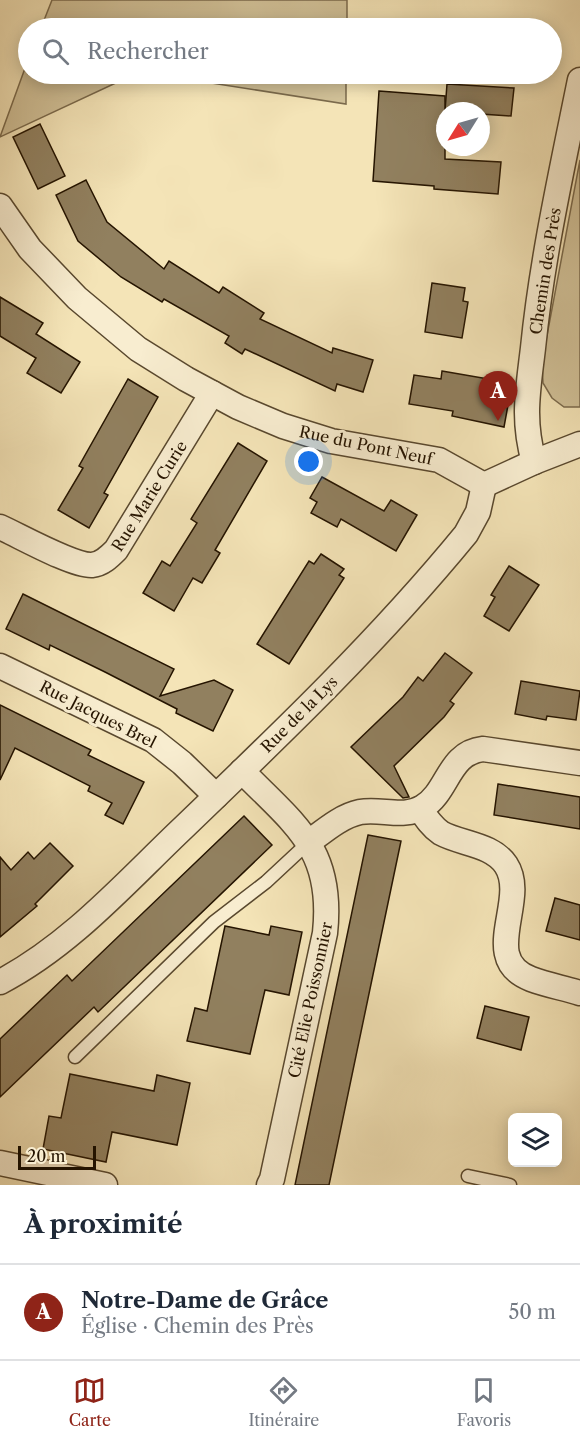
<!DOCTYPE html>
<html lang="fr">
<meta charset="utf-8">
<style>
body{margin:0;font-family:"Libre Caslon Text",serif;background:#f6f6f7;color:#1f2937}
.controls{position:absolute;right:18px;bottom:18px;display:grid;overflow:hidden;border-radius:9px;box-shadow:0 3px 15px #0003}
.controls button{width:54px;height:54px;display:grid;place-items:center;padding:0;border:0;border-bottom:2px solid #e0e1e3;background:#fff;color:#1f2937;font:30px sans-serif}
.compass{position:absolute;left:436px;top:102px;width:54px;height:54px;border-radius:50%;background:#fff;box-shadow:0 3px 15px #0003;rotate:233deg}
.scale{position:absolute;left:18px;bottom:15px;width:78px;box-sizing:border-box;padding-left:6px;border:3px solid #251400;border-top:0;font-size:16px;line-height:21px;white-space:nowrap;color:#251400;-webkit-text-stroke:4px #f8edd0;paint-order:stroke}
.you{position:absolute;left:309px;top:462px;width:21px;height:21px;margin:-15px;border:4px solid #fff;border-radius:50%;background:#1a73e8;box-shadow:0 0 0 9px #1a73e833}
.badge{display:grid;place-items:center;width:39px;height:39px;border-radius:50%;background:#8f2418;color:#fff;font-size:20px;font-weight:700}
.pin{position:absolute;translate:-50% -50px;filter:drop-shadow(0 2px 3px #0008)}
.pin::after{content:'';position:absolute;top:32px;width:21px;height:18px;background:inherit;clip-path:polygon(0 0,100% 0,50% 100%)}
.list{margin:0;padding:0;list-style:none}
h2{display:flex;justify-content:space-between;align-items:center;height:78px;margin:0;padding:0 24px;font-size:26px}
h2 small{font-size:20px;font-weight:400;color:#747a83}
.list li{display:grid;grid-template-columns:39px 1fr auto;gap:18px;align-items:center;box-sizing:border-box;height:96px;padding:0 24px;border-top:2px solid #e0e1e3}
.list b{display:block;font-size:22px;white-space:nowrap}
.list p{margin:0;font-size:20px;white-space:nowrap;color:#747a83}
.list em{font-size:20px;font-style:normal;color:#747a83}
.icon{flex:none;width:33px;height:33px;fill:none;stroke:currentColor;stroke-width:2;stroke-linecap:round;stroke-linejoin:round}
.map{position:relative;flex:none;width:580px;height:1185px;overflow:hidden}
.search{position:absolute;background:#fff;box-shadow:0 3px 15px #0003;left:18px;right:18px;top:18px;height:66px;display:flex;align-items:center;gap:15px;box-sizing:border-box;padding:0 21px;border-radius:33px;color:#747a83;font-size:22px}
.sheet{height:174px;background:#fff}
nav{display:flex;justify-content:space-around;align-items:center;box-sizing:border-box;height:84px;border-top:2px solid #e0e1e3;background:#fff;font-size:16px;color:#747a83}
nav a{display:grid;justify-items:center;gap:3px}
nav .on{color:#8f2418}
.map>svg:first-child{display:block}
.green{fill:#d1c198;stroke:#7b6a4c;stroke-width:1.5}
.building{fill:#91805f;stroke:#251400;stroke-width:1.5}
.lines{fill:none;stroke-linecap:round;stroke-linejoin:round}
.lane-casing{stroke:#59482e;stroke-width:15}
.street-casing{stroke:#59482e;stroke-width:27}
.lane{stroke:#f8edd0;stroke-width:12}
.street{stroke:#f8edd0;stroke-width:24}
.labels{text-anchor:middle;dominant-baseline:central;stroke-width:6;stroke-linejoin:round;paint-order:stroke}
.street-label{font-size:16px;fill:#251400;stroke:#f8edd0}
</style>
<div class="map">
<svg width="580" height="1185" viewBox="0 0 580 1185">
<rect width="100%" height="100%" fill="#f4e4b7"/>
<filter id="stains"><feTurbulence type="fractalNoise" baseFrequency=".00333" numOctaves="4"/><feColorMatrix values="0 0 0 0 .2 0 0 0 0 .09 0 0 0 0 .02 0 0 0 .5 -.17"/></filter>
<radialGradient id="worn" r=".72"><stop offset=".6" stop-color="#630" stop-opacity="0"/><stop offset="1" stop-color="#630" stop-opacity=".3"/></radialGradient>
<g class="green">
<polygon points="52,0 347,0 347,28 41,28"/>
<polygon points="28,60 28,74 135,74 0,137"/>
<polygon points="154,74 346,74 346,104"/>
<polygon points="580,160 580,407 564,407 552,398 543,383 542,362"/>
</g>
<g class="building">
<polygon points="447,84 514,88 511,116 481,114 481,111 445,111"/>
<polygon points="379,91 445,96 445,159 501,162 498,194 434,189 434,186 373,181"/>
<polygon points="40,124 65,176 38,189 13,137"/>
<polygon points="86,180 107,222 164,269 169,261 219,293 223,287 264,313 260,319 332,353 333,348 373,360 363,392 337,384 335,391 245,349 242,354 225,343 229,336 164,299 162,302 121,277 78,241 56,195"/>
<polygon points="432,283 465,288 463,301 468,302 462,338 425,332"/>
<polygon points="0,297 43,323 36,334 80,362 61,393 27,373 36,358 0,336"/>
<polygon points="442,371 512,383 504,427 452,416 453,411 409,404 414,375 441,379"/>
<polygon points="128,379 158,397 104,493 108,495 89,528 58,510 83,468 79,466"/>
<polygon points="238,443 267,461 215,550 220,553 202,583 193,578 174,611 143,593 162,561 170,566 197,523 191,519"/>
<polygon points="322,477 384,511 391,500 417,515 396,551 341,519 337,527 311,513 317,502 310,498"/>
<polygon points="321,554 344,569 339,575 344,578 289,664 257,644 309,561 314,564"/>
<polygon points="509,566 539,585 509,631 484,616 495,597 491,595"/>
<polygon points="23,594 174,669 160,696 214,680 233,690 213,731 176,713 177,709 105,672 50,645 49,650 6,629"/>
<polygon points="445,653 472,673 450,701 454,704 444,717 394,766 409,797 403,798 351,747 403,697 418,677 423,681"/>
<polygon points="521,681 580,691 576,720 547,716 546,720 515,714"/>
<polygon points="0,705 91,750 88,755 144,782 123,824 105,815 112,803 88,791 90,786 15,748 0,780"/>
<polygon points="498,784 580,797 580,829 494,815"/>
<polygon points="244,816 272,845 98,1012 94,1007 0,1097 0,1039 67,975 72,981"/>
<polygon points="368,835 401,841 366,1008 329,1185 295,1185"/>
<polygon points="50,843 73,866 35,904 37,906 0,937 0,857 11,870 28,852 34,859"/>
<polygon points="555,898 580,905 580,940 546,931"/>
<polygon points="225,926 269,935 271,926 302,932 289,995 265,990 250,1054 187,1041 195,1008 207,1011"/>
<polygon points="485,1006 529,1017 521,1050 477,1038"/>
<polygon points="70,1074 154,1091 157,1075 190,1083 177,1145 112,1132 106,1162 43,1149 49,1116 61,1118"/>
</g>
<g class="lines">
<g class="lane-casing">
<g id="lane">
<polyline points="75,1057 214,922 266,882 309,842"/>
<polyline points="468,1176 510,1185"/>
</g>
</g>
<g class="street-casing">
<g id="street">
<polyline points="0,206 30,249 77,298 138,349 186,379 238,407 283,426 331,441 439,460 484,485"/>
<path d="M534 462C522 419 528 391 533 348 542 258 562 169 580 80"/>
<polyline points="484,485 534,462 580,444"/>
<path d="M0 527C20 536 73 566 92 565 102 564 109 557 116 550L212 393"/>
<polyline points="0,666 153,740 182,763 216,796"/>
<path d="M242 771C295 825 334 849 325 933L272 1179 269 1185"/>
<path d="M420 809C426 818 432 827 441 833 461 844 492 844 506 865 529 900 478 959 531 979 547 985 564 988 580 993"/>
<path d="M309 842C324 831 341 816 360 812 381 808 404 819 423 807 449 791 448 753 483 749L580 763"/>
<path d="M0 982C71 945 126 882 183 828 281 734 380 639 466 534L478 512 484 485"/>
<polyline points="0,1163 105,1185"/>
</g>
</g>
<use href="#lane" class="lane"/>
<use href="#street" class="street"/>
</g>
<g class="labels">
<g class="street-label">
<text transform="translate(545 271) rotate(-81)">Chemin des Près</text>
<text transform="translate(366 445) rotate(12)">Rue du Pont Neuf</text>
<text transform="translate(149 496) rotate(-58)">Rue Marie Curie</text>
<text transform="translate(98 714) rotate(27)">Rue Jacques Brel</text>
<text transform="translate(299 714) rotate(-45)">Rue de la Lys</text>
<text transform="translate(310 1000) rotate(-78)">Cité Elie Poissonnier</text>
</g>
</g>
<rect width="100%" height="100%" filter="url(#stains)"/>
<rect width="100%" height="100%" fill="url(#worn)"/>
</svg>
<div class="controls">
<button><svg class="icon" aria-label="layers" viewBox="0 0 24 24"><path d="M12 4l9 5-9 5-9-5zM3 14l9 5 9-5"/></svg></button>
</div>
<svg class="compass" viewBox="-18 -18 36 36"><path d="M0-13l5 13h-10z" fill="#e53935"/><path d="M0 13l5-13h-10z" fill="#747a83"/></svg>
<div class="scale">20 m</div>
<div class="you"></div>
<div class="pin badge" style="left:498px;top:421px">A</div>
<div class="search"><svg class="icon" aria-label="search" viewBox="0 0 24 24"><circle cx="10" cy="10" r="6"/><path d="M15 15l6 6"/></svg>Rechercher</div>
</div>
<section class="sheet">
<h2>À proximité<small></small></h2>
<ul class="list">
<li><span class="badge">A</span><div><b>Notre-Dame de Grâce</b><p>Église · Chemin des Près</p></div><em>50 m</em></li>
</ul>
</section>
<nav>
<a class="on"><svg class="icon" aria-label="map" viewBox="0 0 24 24"><path d="M3 6l6-2 6 2 6-2v14l-6 2-6-2-6 2zM9 4v14M15 6v14"/></svg>Carte</a>
<a><svg class="icon" aria-label="directions" viewBox="0 0 24 24"><path d="M12 3l9 9-9 9-9-9zM9 14v-3h6M13 9l2 2-2 2"/></svg>Itinéraire</a>
<a><svg class="icon" aria-label="saved" viewBox="0 0 24 24"><path d="M7 4h10v16l-5-4-5 4z"/></svg>Favoris</a>
</nav>
